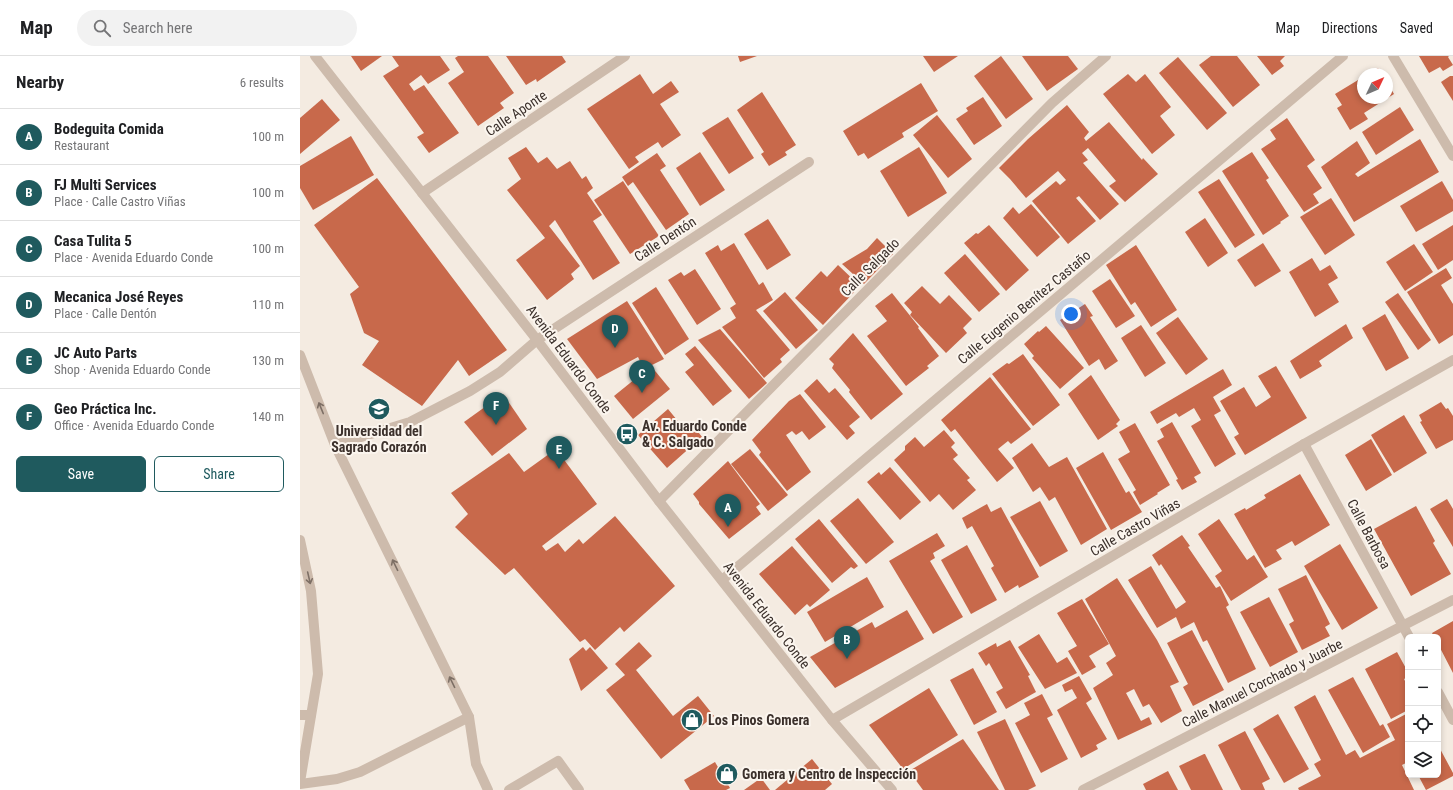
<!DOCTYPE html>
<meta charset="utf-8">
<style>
body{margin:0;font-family:"Roboto Condensed",sans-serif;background:#f2f2f2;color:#202124}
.controls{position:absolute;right:12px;bottom:12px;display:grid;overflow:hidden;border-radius:6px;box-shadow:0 2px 6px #0003}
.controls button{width:36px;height:36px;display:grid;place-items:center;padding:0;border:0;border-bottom:1px solid #e0e0e0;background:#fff;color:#202124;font:20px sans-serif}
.compass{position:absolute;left:1057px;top:12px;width:36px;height:36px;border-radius:50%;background:#fff;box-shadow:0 2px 6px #0003;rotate:46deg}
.you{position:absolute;left:771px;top:258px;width:14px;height:14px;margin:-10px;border:3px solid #fff;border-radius:50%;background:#1a73e8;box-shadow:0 0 0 6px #1a73e833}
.badge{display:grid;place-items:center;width:26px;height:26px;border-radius:50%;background:#1f5a5e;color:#fff;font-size:13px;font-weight:700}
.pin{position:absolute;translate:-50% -33px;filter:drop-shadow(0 1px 2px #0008)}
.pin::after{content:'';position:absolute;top:21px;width:14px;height:12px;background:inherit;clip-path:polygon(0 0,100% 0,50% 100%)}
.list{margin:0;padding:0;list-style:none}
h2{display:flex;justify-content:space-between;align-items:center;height:52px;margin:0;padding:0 16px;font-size:17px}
h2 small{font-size:13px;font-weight:400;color:#757577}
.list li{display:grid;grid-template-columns:26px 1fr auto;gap:12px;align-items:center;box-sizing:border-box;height:56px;padding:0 16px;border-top:1px solid #e0e0e0}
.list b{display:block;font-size:15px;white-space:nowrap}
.list p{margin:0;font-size:13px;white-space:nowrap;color:#757577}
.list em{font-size:13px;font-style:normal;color:#757577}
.actions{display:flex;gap:8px;padding:12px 16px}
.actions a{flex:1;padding:9px 0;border:1px solid #1f5a5e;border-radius:6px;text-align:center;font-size:14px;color:#1f5a5e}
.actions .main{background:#1f5a5e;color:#fff}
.icon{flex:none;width:22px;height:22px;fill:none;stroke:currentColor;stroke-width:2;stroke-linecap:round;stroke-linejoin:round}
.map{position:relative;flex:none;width:1153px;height:734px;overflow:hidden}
header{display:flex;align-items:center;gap:24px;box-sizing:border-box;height:56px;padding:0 20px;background:#fff;border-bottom:1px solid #e0e0e0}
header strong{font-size:19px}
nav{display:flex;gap:22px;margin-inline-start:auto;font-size:14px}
.search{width:280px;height:36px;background:#f2f2f2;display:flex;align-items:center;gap:10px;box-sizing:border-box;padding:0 14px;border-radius:22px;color:#757577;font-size:15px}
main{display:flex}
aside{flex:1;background:#fff}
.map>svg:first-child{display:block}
.building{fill:#c8694b}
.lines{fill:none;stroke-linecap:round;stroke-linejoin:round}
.service{stroke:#cdbbac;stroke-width:10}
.minor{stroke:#cdbbac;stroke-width:10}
.tertiary{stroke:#cdbbac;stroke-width:10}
.oneway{stroke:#7d6f65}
.labels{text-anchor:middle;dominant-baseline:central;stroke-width:4;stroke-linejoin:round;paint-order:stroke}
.street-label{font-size:14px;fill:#3b302b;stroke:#fbf5ee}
.poi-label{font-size:14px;font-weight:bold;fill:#3b302b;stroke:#fbf5ee;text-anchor:start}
</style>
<header>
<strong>Map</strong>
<div class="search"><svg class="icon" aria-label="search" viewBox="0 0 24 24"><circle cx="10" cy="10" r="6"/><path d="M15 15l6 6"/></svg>Search here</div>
<nav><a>Map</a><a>Directions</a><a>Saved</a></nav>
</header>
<main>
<aside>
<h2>Nearby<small>6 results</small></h2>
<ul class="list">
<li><span class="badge">A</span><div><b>Bodeguita Comida</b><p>Restaurant</p></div><em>100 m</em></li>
<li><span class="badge">B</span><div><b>FJ Multi Services</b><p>Place · Calle Castro Viñas</p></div><em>100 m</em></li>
<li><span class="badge">C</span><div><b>Casa Tulita 5</b><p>Place · Avenida Eduardo Conde</p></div><em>100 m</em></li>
<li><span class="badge">D</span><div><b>Mecanica José Reyes</b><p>Place · Calle Dentón</p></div><em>110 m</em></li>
<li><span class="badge">E</span><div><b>JC Auto Parts</b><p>Shop · Avenida Eduardo Conde</p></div><em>130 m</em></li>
<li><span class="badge">F</span><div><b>Geo Práctica Inc.</b><p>Office · Avenida Eduardo Conde</p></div><em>140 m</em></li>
</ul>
<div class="actions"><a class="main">Save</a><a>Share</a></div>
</aside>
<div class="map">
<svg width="1153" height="734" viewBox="0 0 1153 734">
<rect width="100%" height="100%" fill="#f4ebe1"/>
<g class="building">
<polygon points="51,0 82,0 61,15"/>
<polygon points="92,0 140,0 150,14 128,28 121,19 109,28 114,35 124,29 159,77 129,97 117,81 124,77 83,20 99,10"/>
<polygon points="158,0 188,0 214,37 200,47 204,52 178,70 148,27 164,16 155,2"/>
<polygon points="206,0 262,0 266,6 237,26 236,23 226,29"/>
<polygon points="438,0 457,0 440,6"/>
<polygon points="623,0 658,0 634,16"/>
<polygon points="701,0 733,43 706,63 674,20"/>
<polygon points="722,0 768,0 778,13 747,35"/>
<polygon points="911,0 937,0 960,29 933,51 899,9"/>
<polygon points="957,0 985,0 980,5 984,10 972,19"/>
<polygon points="1119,0 1149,0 1148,1 1153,9 1143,15 1140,11 1129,17"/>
<polygon points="878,1 927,57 907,74 859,17"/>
<polygon points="1078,12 1082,18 1067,18"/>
<polygon points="340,18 353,38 371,25 379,36 360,48 381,79 362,92 358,86 335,101 339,106 329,113 287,53"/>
<polygon points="828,18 836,26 845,18 871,51 860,60 875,79 852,98 803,38"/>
<polygon points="1150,20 1153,20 1153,45 1141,26"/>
<polygon points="1063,21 1063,42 1087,42 1087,26 1094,38 1064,57 1068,63 1050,74 1037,52 1042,49 1035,38"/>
<polygon points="621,27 638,55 602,77 604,81 568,103 564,97 558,100 543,75"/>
<polygon points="462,36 496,89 485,96 487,99 469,110 461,98 464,96 437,54"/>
<polygon points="683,41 702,70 674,89 656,63 668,55 666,52"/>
<polygon points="22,43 40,64 0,98 0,62"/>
<polygon points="767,49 789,76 784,82 786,85 809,66 842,104 843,102 858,118 825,146 809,130 816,125 788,92 782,97 788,104 783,107 819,148 800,164 779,140 776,142 796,165 768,188 732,145 756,125 760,129 766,124 758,115 726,142 710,123 699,112 728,83"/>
<polygon points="1100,51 1114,74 1076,99 1062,76"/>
<polygon points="637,59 672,103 648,122 613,79"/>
<polygon points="428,61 454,102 429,118 402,77"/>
<polygon points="987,62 1015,104 1007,110 1022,132 1013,138 1019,147 1004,156 961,93 976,83 970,74"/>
<polygon points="51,80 74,119 13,154 0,132 0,110"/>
<polygon points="1120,83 1139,116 1054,166 1021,111 1057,85 1070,107 1055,118 1058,121"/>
<polygon points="226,91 238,107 247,101 257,113 270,105 282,123 286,120 293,132 287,137 302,159 293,165 320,207 293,224 255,164 249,170 280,210 271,218 274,223 247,244 216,204 245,182 207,134 221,123 208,102"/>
<polygon points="619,91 647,137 608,161 580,115"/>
<polygon points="400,96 425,134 400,150 376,112"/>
<polygon points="952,96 969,122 966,124 989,160 980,166 981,167 963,179 922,115"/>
<polygon points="357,97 366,110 360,114 389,158 366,174 333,126 328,130 322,121"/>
<polygon points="77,122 207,294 169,320 158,304 122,350 62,309 79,285 64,277 50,238 59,231 14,169"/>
<polygon points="919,123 955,179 935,192 898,136"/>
<polygon points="323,125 359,180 330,198 294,144"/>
<polygon points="1142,125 1153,144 1153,155 1116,176 1100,150"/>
<polygon points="1031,142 1055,179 1025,199 1000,161"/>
<polygon points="731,148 760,181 737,201 703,162 713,151 719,158"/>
<polygon points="905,162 928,197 908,211 885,176"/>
<polygon points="468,163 491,199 467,214 444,178"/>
<polygon points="689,169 729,214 706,235 664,187 676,177 678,178"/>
<polygon points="1153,169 1153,204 1138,214 1122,188"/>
<polygon points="577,182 593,198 564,228 542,208 567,193"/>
<polygon points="434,187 459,229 463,226 473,244 456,254 490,294 480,303 482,306 464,322 422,271 436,262 430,252 436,248 405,197 418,189 421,195"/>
<polygon points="963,187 981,215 955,231 937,204"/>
<polygon points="1114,188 1133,216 1105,235 1086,206"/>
<polygon points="836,189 877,254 851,271 835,246 831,249 806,209"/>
<polygon points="665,198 700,238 679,256 644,217"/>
<polygon points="1012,202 1020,215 1030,209 1038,222 1028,228 1039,246 1015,261 989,216"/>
<polygon points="538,209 560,230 523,269 495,242 521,215 527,221"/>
<polygon points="1146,212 1152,222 1141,229 1153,248 1153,279 1139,288 1107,236"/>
<polygon points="395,213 421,253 397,269 368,224 381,216 384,220"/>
<polygon points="810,223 835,260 816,272 792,235"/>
<polygon points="622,230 640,248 649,239 672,263 663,272 667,277 646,297 610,259 612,256 604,247"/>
<polygon points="356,231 389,283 365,299 332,247"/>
<polygon points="485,236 518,274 496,293 463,255"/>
<polygon points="592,237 619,271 618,272 639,300 627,310 629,312 606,330 567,280 587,265 575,250"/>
<polygon points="1098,237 1131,284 1118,294 1085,246"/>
<polygon points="327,245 364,303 344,313 338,301 297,323 267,283"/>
<polygon points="785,248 793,260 790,261 818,305 805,314 799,303 789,310 760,264"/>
<polygon points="1085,258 1109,302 1086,315 1062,272"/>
<polygon points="878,261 908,303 886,319 856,277"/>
<polygon points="1046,268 1053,282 1019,305 1022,310 1000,323 990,305"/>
<polygon points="841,269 866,307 845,321 821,282"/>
<polygon points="746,270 784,312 760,333 732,302 734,300 724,288 738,275 739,276"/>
<polygon points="420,273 467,327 449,343 398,284"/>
<polygon points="553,277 603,338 571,364 549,336 550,334 532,312 534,308 529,303"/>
<polygon points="395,290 432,335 413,350 385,316 394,309 385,298"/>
<polygon points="723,298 760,349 733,370 692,318 707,307 709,308"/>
<polygon points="351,310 370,333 333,363 314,340"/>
<polygon points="976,310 1007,362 945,399 934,381 939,378 920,345 944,331 956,351 971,341 958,320"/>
<polygon points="923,313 932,329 913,341 921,355 914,359 936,398 915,411 891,370 901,364 894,352 879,361 876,357 857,368 850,356"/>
<polygon points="791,319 820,364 816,368 818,370 798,384 768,338"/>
<polygon points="690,321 731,373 711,388 708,385 698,393 714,412 697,426 655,373 651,376 641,364"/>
<polygon points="517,323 529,337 535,332 560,361 549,370 555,377 547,384 504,335"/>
<polygon points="203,338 227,373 192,400 164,366"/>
<polygon points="500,338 526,371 509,384 502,375 496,379 492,375 486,379 511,416 487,435 459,399 461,396 452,384 489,345"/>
<polygon points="1141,346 1146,353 1148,352 1153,360 1153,384 1136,393 1120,366 1122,365 1119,359"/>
<polygon points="368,353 386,375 393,369 402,381 367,412 338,379"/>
<polygon points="1104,359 1127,397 1094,417 1071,379"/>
<polygon points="872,366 901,417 894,421 897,426 882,434 876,424 878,423 857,385 864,381 860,373"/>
<polygon points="835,367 870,429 857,437 858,438 840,449 833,436 836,434 818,403 830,396 819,376"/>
<polygon points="644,374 655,387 651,391 658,399 653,403 670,422 667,424 676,434 653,454 639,438 630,446 594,404 605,394 605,390 615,381 624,391"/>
<polygon points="1071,383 1092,419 1066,435 1045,399"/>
<polygon points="732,387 749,411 767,401 807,473 781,489 755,441 749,445 740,431 733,436 712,402"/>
<polygon points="256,393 297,448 242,490 246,495 258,487 265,496 279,483 283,488 315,460 375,530 324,576 320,571 295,594 285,583 280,586 214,512 205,519 155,471 168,458 151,437 209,397 224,416"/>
<polygon points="450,393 488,439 468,455 431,408"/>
<polygon points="803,396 826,437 829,435 842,456 811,474 776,412"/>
<polygon points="428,405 460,448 456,451 461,458 429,483 399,448 399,446 393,438"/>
<polygon points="590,411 621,446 600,464 567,426 579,416 581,419"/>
<polygon points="1000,418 1030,469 995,490 992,485 976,494 982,503 965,512 934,458 945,452 946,454 966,442 964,439"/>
<polygon points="558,442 594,486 566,508 530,465"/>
<polygon points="1147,443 1153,453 1153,491 1130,453"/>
<polygon points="740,445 768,495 740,511 710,461"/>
<polygon points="687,448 691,456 701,451 739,521 719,532 718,529 705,537 691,512 694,510 672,470 667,473 662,462"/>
<polygon points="1116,450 1135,485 1133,487 1151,518 1111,540 1074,473"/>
<polygon points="519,463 558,510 554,513 551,511 532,527 495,483"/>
<polygon points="919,463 947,504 954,499 968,521 931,545 915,520 922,515 898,478"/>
<polygon points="637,477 645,490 633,497 635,502 630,505 663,561 633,578 589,505"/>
<polygon points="882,479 890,490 888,491 916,532 920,530 929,549 926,551 956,613 928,627 907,584 903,586 894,566 881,573 876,561 857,572 828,524 851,510 876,553 886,546 861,508 859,510 852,499"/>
<polygon points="1040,488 1078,552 1042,574 1004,510"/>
<polygon points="667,489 697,544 671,558 641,504"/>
<polygon points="492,490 530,534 510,551 507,548 495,559 459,518"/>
<polygon points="1006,519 1030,568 1025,571 1030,580 1002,594 989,568 994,565 978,533"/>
<polygon points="567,521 584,551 525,586 507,556"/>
<polygon points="817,522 857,584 879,626 870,630 882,655 861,667 849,648 843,651 834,633 826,637 841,665 849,661 852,668 818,684 793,632 813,619 806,607 816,600 785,543"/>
<polygon points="969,541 998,596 970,611 940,556"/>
<polygon points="782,543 809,588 789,600 796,611 782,619 768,595 777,590 757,557"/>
<polygon points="607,554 624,583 535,632 510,601 572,566 575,572"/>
<polygon points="1153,565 1153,617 1138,588 1138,581 1134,581 1132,577"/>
<polygon points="892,574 924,634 893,650 883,631 888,628 867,587"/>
<polygon points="739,578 757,607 767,601 777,617 745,633 718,591"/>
<polygon points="710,584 730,619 728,620 736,636 706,653 696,636 703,632 689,607 686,610 678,597 696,587 697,591"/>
<polygon points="339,586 352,600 336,614 373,660 398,640 414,660 361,703 306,634 325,619 315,608"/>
<polygon points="283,591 286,595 290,591 308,612 281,635 269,603"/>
<polygon points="1097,596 1108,616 1108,621 1104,623 1108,631 1108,654 1091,663 1065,613"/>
<polygon points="673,612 697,656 674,669 650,624"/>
<polygon points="779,620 792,643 786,647 807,683 796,689 798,693 781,702 757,654 777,642 772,633 765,636 762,629"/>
<polygon points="1053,621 1080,670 1083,668 1090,681 1063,697 1028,634"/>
<polygon points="629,632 658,679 603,713 569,669"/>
<polygon points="742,638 753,659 747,662 768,703 741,717 715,667 730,659 724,647"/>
<polygon points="1015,639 1046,699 1055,694 1060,702 1095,684 1087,668 1108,657 1108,706 1102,709 1114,734 999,734 998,732 1021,720 1014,708 1021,704 994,651"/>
<polygon points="978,658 1009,713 984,727 953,673"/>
<polygon points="705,663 736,730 728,734 705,734 677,676"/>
<polygon points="945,675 970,723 962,727 965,734 941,734 918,689"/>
<polygon points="663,683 699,734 623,734 609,715"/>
<polygon points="1138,689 1153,717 1153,720 1126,734 1118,719 1138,719"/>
<polygon points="904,698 905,698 923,734 891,734 879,710"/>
<polygon points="512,703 532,728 525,734 475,734"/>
<polygon points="415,706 430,732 426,734 390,734 384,724"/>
<polygon points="868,715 878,734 846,734 843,728"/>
<polygon points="461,722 470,734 444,734"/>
</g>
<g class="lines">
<g class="service">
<polyline points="0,299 35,389 169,661 176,708 188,734"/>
<polyline points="35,389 110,366 170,335 200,316 237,284"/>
<polyline points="0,484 11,535 18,618 0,726"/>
<polyline points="0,659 11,659"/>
<polyline points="0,728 37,723 60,716 169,661"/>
<polyline points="209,734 258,705 279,734"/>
</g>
<g class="minor">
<polyline points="1093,0 1153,100"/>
<polyline points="122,137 325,0"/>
<polyline points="237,284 509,106"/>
<polyline points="1004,388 1109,581"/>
<polyline points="359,445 752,47 806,0"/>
<polyline points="422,524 1043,0"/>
<polyline points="1138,636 1153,664"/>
<polyline points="532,664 1004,388 1153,304"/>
<polyline points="783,734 1153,544"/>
</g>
<polyline class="tertiary" points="15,0 237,284 359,445 532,664 592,734"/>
</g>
<defs><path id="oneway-shaft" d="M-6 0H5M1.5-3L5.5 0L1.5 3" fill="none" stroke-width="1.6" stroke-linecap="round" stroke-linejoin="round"/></defs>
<g class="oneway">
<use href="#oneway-shaft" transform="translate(21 352) rotate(-112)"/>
<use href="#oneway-shaft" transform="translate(95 509) rotate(-116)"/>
<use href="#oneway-shaft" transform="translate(9 522) rotate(77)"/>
<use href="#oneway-shaft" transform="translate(152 626) rotate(-116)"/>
</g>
<defs>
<g id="university-disc" transform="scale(1.15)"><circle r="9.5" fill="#1f5a5e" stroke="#fbf5ee"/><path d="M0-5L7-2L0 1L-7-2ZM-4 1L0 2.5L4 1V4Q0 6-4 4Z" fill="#fff"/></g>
<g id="bus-disc" transform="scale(1.15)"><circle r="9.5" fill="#1f5a5e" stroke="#fbf5ee"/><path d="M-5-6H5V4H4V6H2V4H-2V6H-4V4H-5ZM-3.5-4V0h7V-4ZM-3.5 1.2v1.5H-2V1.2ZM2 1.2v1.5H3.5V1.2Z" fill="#fff"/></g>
<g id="shop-disc" transform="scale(1.15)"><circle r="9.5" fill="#1f5a5e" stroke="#fbf5ee"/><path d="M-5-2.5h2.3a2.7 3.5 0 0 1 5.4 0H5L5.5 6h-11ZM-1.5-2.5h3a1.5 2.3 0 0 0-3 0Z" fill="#fff"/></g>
</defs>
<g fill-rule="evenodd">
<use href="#university-disc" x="79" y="353"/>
<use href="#bus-disc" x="327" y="378"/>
<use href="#shop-disc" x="392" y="664"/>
<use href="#shop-disc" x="427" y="718"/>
</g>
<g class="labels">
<g class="street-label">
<text transform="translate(216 57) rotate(-34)">Calle Aponte</text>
<text transform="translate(365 183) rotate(-33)">Calle Dentón</text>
<text transform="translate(570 211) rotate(-45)">Calle Salgado</text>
<text transform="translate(724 251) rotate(-40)">Calle Eugenio Benítez Castaño</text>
<text transform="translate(269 303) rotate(53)">Avenida Eduardo Conde</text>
<text transform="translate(835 471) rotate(-30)">Calle Castro Viñas</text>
<text transform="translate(1069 478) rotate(62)">Calle Barbosa</text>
<text transform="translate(467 559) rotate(52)">Avenida Eduardo Conde</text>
<text transform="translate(962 627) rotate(-27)">Calle Manuel Corchado y Juarbe</text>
</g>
<g class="poi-label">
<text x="342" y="370">Av. Eduardo Conde<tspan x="342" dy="16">&amp; C. Salgado</tspan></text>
<text x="79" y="375" text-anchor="middle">Universidad del<tspan x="79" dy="16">Sagrado Corazón</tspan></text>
<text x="408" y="664">Los Pinos Gomera</text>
<text x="442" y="718">Gomera y Centro de Inspección</text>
</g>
</g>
</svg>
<div class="controls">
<button>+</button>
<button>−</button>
<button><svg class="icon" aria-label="locate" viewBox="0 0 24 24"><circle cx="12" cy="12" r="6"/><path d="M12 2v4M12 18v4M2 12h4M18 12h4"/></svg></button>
<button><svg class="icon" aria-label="layers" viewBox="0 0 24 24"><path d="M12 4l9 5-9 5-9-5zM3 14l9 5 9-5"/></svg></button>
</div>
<svg class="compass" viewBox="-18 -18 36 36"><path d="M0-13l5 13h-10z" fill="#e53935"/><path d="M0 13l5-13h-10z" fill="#757577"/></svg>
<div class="you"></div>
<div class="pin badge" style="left:428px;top:471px">A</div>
<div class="pin badge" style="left:547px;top:603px">B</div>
<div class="pin badge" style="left:342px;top:337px">C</div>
<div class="pin badge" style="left:315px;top:292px">D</div>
<div class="pin badge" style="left:259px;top:413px">E</div>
<div class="pin badge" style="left:196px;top:369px">F</div>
</div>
</main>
